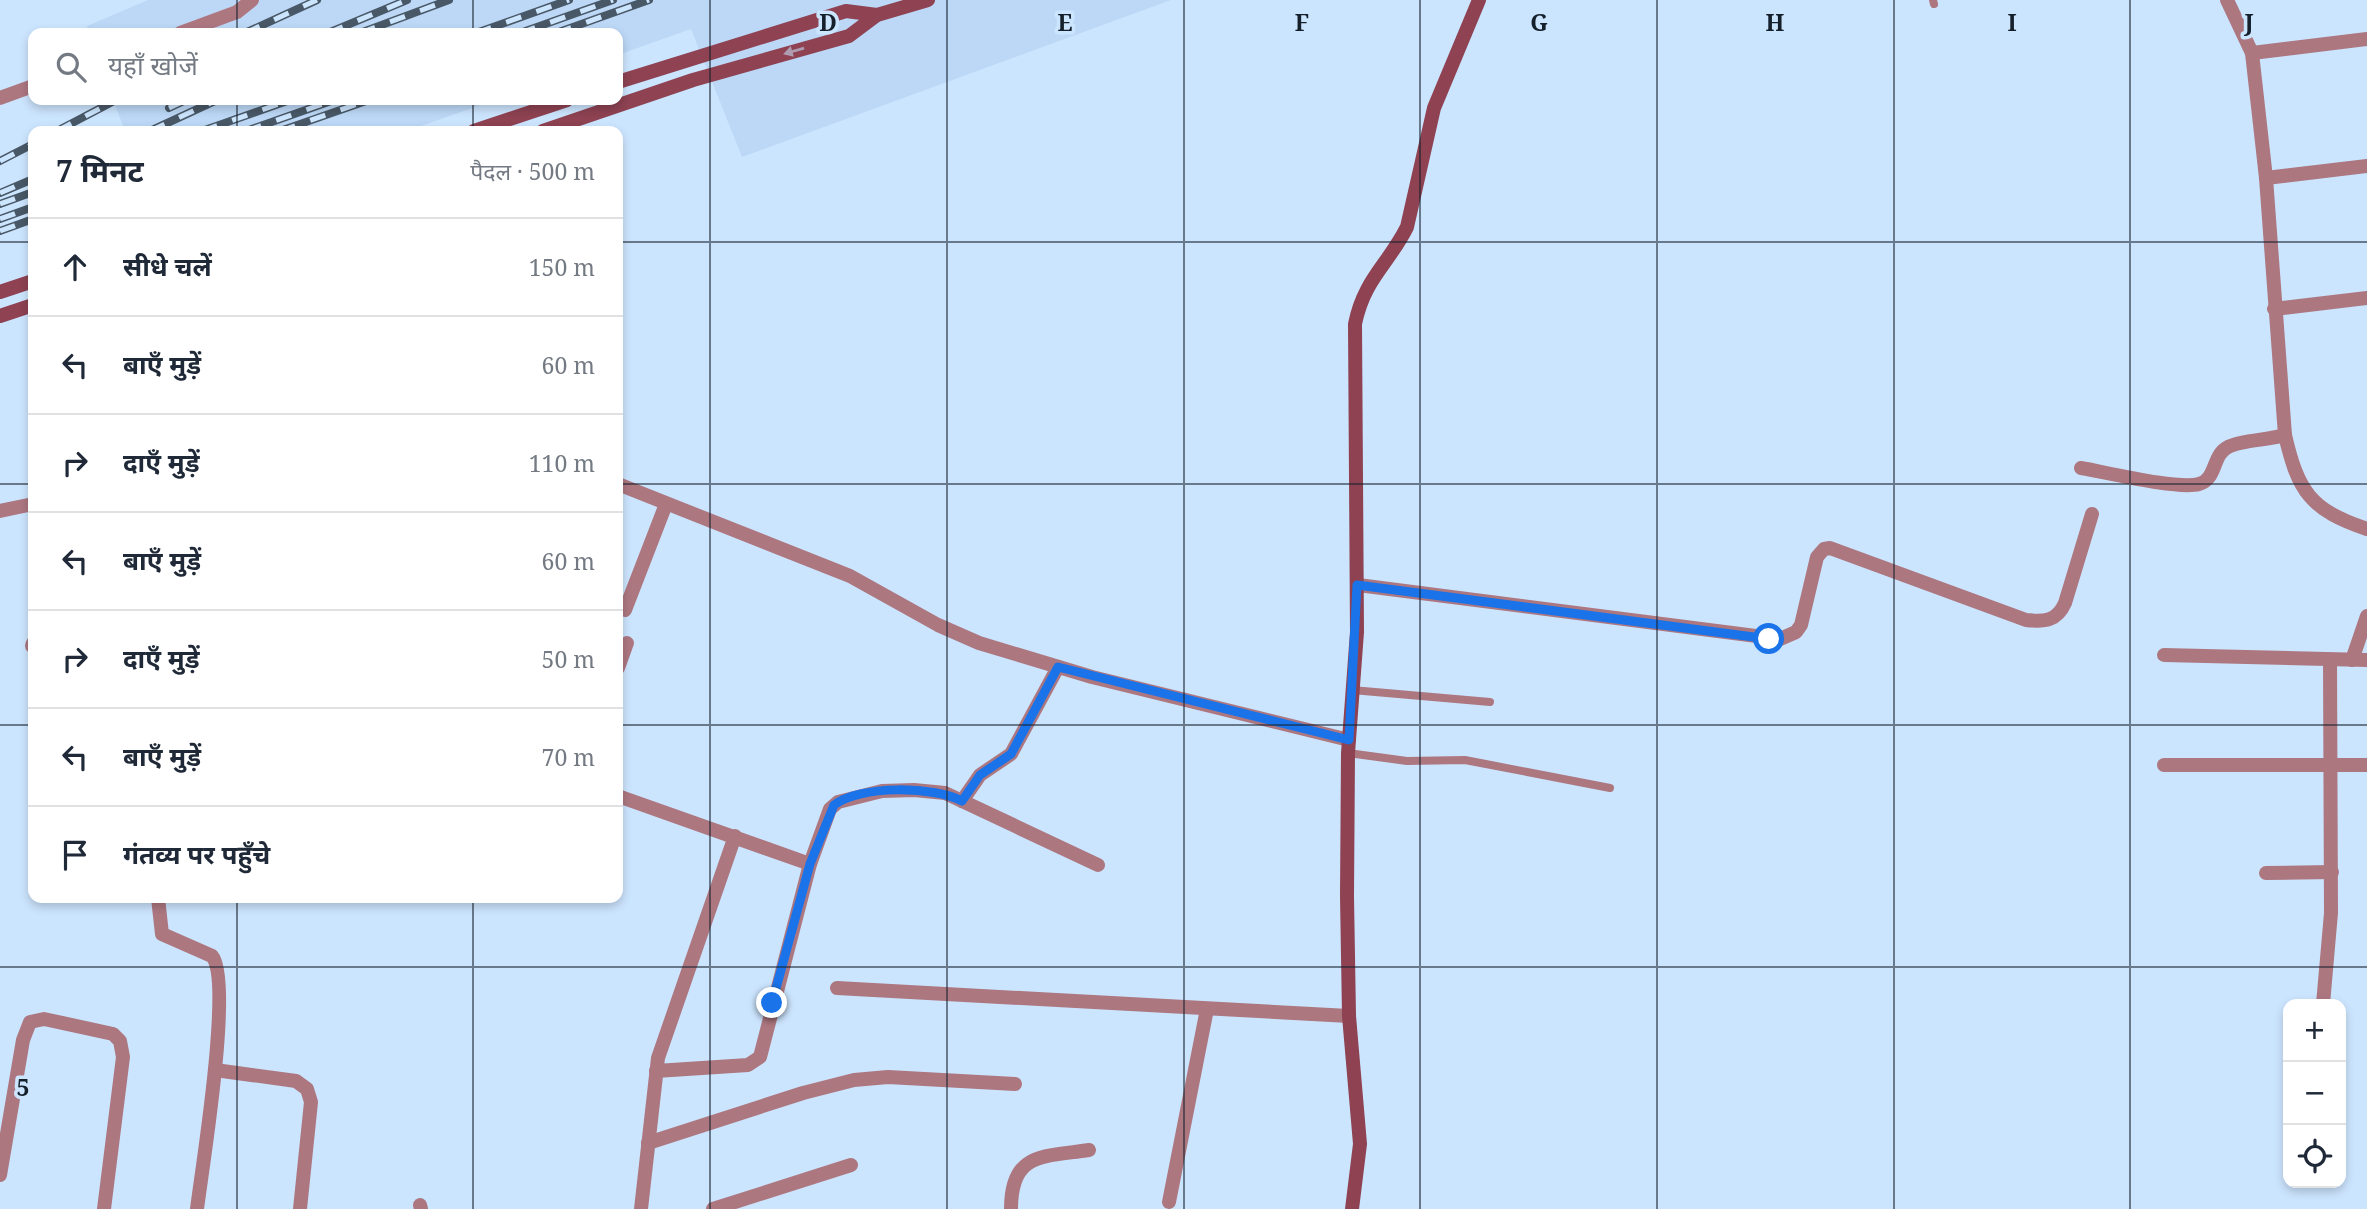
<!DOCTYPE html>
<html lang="hi">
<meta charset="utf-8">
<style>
body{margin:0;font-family:"Noto Serif","Noto Sans Devanagari",serif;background:#f6f6f7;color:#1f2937}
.controls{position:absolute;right:21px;bottom:21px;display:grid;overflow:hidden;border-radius:14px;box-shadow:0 4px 10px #0003}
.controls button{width:63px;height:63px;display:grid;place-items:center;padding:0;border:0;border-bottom:2px solid #e0e1e3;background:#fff;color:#1f2937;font:35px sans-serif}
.stop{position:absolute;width:21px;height:21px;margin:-16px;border:5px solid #1a73e8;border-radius:50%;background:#fff}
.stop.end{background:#1a73e8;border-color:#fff;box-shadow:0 2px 7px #0008}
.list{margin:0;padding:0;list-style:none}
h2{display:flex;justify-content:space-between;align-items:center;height:91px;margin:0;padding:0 28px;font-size:30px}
h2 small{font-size:23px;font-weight:400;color:#747a83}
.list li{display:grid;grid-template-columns:46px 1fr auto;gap:21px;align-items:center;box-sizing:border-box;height:98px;padding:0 28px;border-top:2px solid #e0e1e3}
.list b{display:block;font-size:26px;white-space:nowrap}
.list em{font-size:23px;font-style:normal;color:#747a83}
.icon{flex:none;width:38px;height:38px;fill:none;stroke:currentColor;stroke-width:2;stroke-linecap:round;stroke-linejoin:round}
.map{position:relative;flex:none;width:2367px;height:1209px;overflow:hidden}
.search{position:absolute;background:#fff;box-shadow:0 4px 10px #0003;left:28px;top:28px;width:595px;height:77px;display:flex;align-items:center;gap:18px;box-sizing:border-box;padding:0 24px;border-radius:14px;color:#747a83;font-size:26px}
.panel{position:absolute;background:#fff;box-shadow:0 4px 10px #0003;left:28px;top:126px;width:595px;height:777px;border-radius:14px}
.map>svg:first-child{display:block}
.built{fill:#bcd8f6}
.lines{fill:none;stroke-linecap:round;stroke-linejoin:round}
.lane{stroke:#ad7780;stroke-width:8}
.street{stroke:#ad7780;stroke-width:14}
.secondary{stroke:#8e4252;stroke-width:14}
.rail-casing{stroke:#495867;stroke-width:8}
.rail{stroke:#cce5fe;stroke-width:5;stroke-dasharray:16;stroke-linecap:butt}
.oneway{fill:#b09cb1}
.route{stroke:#1a73e8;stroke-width:9}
.grid{fill:none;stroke:#15202b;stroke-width:2;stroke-opacity:0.55}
.grid-label{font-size:23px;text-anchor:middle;font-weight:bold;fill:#15202b;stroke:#cce5fe;stroke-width:7;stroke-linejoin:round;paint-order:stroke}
</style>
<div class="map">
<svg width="2367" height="1209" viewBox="0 0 2367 1209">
<rect width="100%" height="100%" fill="#cce5fe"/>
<g class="built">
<polygon points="148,0 1171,0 742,157 691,29 618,55 618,33 89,33 87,26"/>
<polygon points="113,100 495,100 407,131 125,131"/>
</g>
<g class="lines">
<g class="lane">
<polyline points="1933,0 1934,4"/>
<polyline points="1352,690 1490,702"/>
<polyline points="1348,753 1407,761 1465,760 1610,788"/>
</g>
<g class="street">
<path d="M2227 0 2252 53 2266 178 2285 435C2298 491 2310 510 2367 529"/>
<polyline points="180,33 237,12 252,0"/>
<polyline points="2252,53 2367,39"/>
<polyline points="0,98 33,86"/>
<polyline points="2266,178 2367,166"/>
<polyline points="2274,309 2367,298"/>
<path d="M2081 468C2105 472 2178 490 2199 484 2217 479 2212 455 2228 447 2241 440 2269 440 2285 435"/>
<polyline points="618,484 850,576 938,625 979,643 1092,677 1349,740"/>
<polyline points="0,511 33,504"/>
<path d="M1358 585 1780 639 1796 632 1801 625 1817 557 1824 549 1830 548 2026 620C2045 622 2057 621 2065 603L2092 514"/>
<polyline points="625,610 666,504"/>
<polyline points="32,646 33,643"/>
<polyline points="2164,655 2367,660"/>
<polyline points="2352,660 2367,616"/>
<polyline points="618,668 627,643"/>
<polyline points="2164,765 2367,765"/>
<polyline points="618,796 810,864"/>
<polyline points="962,801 980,775 1011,754 1058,667"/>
<polyline points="2266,873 2332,872"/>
<path d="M158 898 162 934 212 956C233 981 202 1168 197 1209"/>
<polyline points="837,988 1349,1016"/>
<polyline points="2323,1004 2331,913 2330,660"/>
<polyline points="215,1070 296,1081 307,1089 311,1102 300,1209"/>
<polyline points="656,1071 748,1065 760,1057 810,864 830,809 838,802 882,791 914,790 945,793 1098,865"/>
<polyline points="648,1143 803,1093 854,1080 888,1077 1015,1084"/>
<polyline points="0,1175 23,1040 30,1022 44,1019 113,1034 120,1041 123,1057 104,1209"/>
<polyline points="1169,1202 1207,1009"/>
<polyline points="420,1205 421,1209"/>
<polyline points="641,1209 658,1058 735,836"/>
<polyline points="713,1209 851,1165"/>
<path d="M1011 1209C1011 1152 1043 1157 1089 1150"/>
</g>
<g class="secondary">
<polyline points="618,82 846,11 877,15"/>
<polyline points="474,131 567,100"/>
<polyline points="543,131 693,80 849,36 877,15 928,0"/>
<polyline points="0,292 33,281"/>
<polyline points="0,316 33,305"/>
<path d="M1352 1209 1360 1144 1349 1016 1347 896 1348 753 1357 632 1355 324C1364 279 1388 265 1407 227L1434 108 1479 0"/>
</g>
<g class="rail-casing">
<g id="rail">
<polyline points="245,33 317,0"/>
<polyline points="328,33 407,0"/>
<polyline points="360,33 449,0"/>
<polyline points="476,33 569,0"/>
<polyline points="520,33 613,0"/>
<polyline points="556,33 649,0"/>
<polyline points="169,108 186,100"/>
<polyline points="57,131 116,100"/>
<polyline points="150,131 217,100"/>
<polyline points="202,131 290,100"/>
<polyline points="246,131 334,100"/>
<polyline points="280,131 369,100"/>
<polyline points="0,161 33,144"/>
<polyline points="0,193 33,179"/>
<polyline points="0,204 33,192"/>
<polyline points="0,219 33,207"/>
<polyline points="0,231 33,219"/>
</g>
</g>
<use href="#rail" class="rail"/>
</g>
<defs><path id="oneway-solid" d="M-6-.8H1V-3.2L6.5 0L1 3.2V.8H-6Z" transform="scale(1.75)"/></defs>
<use class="oneway" href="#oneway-solid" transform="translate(794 51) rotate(164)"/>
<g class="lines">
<path class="route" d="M772 1003 810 864 834 805C860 785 934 786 962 801L980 775 1011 754 1058 667 1349 740 1357 585 1769 639"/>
</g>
<path class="grid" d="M237 0V33M473 0V33M710 0V1209M947 0V1209M1184 0V1209M1420 0V1209M1657 0V1209M1894 0V1209M2130 0V1209M237 100V131M473 100V131M0 242H33M618 242H2367M0 484H33M618 484H2367M0 725H33M618 725H2367M237 898V1209M473 898V1209M0 967H2367"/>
<g class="grid-label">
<text x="828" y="31">D</text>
<text x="1065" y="31">E</text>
<text x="1302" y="31">F</text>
<text x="1539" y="31">G</text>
<text x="1775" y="31">H</text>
<text x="2012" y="31">I</text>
<text x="2249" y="31">J</text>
<text x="23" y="1096">5</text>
</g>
</svg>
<div class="controls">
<button>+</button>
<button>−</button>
<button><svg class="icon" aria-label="locate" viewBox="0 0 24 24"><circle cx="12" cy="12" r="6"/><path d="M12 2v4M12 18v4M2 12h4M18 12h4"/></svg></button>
</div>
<div class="stop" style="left:1769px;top:639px"></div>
<div class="stop end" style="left:772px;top:1003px"></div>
<div class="search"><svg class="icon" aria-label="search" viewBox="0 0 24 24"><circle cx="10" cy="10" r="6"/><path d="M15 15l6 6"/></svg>यहाँ खोजें</div>
<section class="panel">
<h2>7 मिनट<small>पैदल · 500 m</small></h2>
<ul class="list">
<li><svg class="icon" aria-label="ahead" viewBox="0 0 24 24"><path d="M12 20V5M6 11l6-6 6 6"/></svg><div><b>सीधे चलें</b></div><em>150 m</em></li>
<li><svg class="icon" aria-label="left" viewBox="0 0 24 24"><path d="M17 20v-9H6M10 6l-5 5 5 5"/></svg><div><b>बाएँ मुड़ें</b></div><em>60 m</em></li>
<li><svg class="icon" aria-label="right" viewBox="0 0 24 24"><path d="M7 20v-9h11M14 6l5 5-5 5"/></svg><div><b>दाएँ मुड़ें</b></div><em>110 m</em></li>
<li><svg class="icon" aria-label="left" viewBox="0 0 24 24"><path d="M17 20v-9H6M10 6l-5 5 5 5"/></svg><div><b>बाएँ मुड़ें</b></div><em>60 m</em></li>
<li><svg class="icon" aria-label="right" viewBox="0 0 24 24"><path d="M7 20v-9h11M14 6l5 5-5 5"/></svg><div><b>दाएँ मुड़ें</b></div><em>50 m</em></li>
<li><svg class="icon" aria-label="left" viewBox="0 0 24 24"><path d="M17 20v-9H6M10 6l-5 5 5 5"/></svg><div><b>बाएँ मुड़ें</b></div><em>70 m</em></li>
<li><svg class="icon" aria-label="arrive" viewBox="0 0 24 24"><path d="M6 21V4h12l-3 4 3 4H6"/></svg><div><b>गंतव्य पर पहुँचे</b></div></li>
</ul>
</section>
</div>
